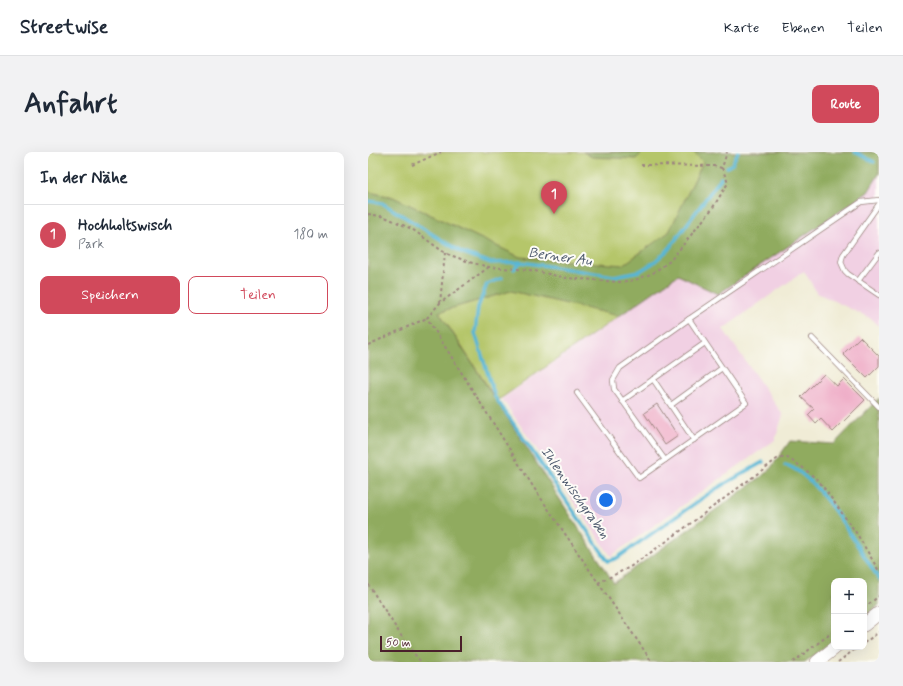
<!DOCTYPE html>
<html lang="de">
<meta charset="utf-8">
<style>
body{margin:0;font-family:Mynerve,sans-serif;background:#f2f2f3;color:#1f2937}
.controls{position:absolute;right:12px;bottom:12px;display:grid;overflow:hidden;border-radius:8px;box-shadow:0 4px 16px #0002}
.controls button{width:36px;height:36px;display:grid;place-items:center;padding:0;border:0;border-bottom:1px solid #e0e1e3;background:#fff;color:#1f2937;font:20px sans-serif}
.scale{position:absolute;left:12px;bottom:10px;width:82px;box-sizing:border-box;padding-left:4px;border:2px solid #4a1f2b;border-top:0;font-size:11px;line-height:14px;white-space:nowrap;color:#4a1f2b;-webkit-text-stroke:3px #fdfcf7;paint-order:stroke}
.you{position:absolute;left:238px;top:348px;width:14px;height:14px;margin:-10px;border:3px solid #fff;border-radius:50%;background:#1a73e8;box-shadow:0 0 0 6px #1a73e833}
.badge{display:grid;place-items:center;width:26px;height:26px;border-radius:50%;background:#d1495b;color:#fff;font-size:13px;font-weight:700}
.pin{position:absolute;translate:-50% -33px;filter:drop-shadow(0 1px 2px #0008)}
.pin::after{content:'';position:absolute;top:21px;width:14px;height:12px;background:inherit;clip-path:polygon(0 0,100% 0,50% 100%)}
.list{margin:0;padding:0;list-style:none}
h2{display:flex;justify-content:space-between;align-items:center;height:52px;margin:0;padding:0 16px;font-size:17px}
h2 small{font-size:13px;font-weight:400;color:#747a83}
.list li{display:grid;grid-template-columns:26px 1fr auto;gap:12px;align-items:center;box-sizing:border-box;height:60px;padding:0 16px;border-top:1px solid #e0e1e3}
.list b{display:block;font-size:15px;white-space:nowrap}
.list p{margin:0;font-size:13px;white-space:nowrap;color:#747a83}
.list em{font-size:13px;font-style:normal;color:#747a83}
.actions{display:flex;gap:8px;padding:12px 16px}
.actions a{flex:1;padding:9px 0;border:1px solid #d1495b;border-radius:8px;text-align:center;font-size:14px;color:#d1495b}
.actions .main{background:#d1495b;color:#fff}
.map{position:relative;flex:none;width:511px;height:510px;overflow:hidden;border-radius:8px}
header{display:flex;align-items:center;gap:24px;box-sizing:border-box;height:56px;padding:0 20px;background:#fff;border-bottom:1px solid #e0e1e3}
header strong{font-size:19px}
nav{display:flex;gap:22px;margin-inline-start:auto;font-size:14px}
.intro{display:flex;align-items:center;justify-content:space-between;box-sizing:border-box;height:96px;padding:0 24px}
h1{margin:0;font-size:28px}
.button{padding:10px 18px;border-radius:8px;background:#d1495b;color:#fff;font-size:14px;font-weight:700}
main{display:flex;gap:24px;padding:0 24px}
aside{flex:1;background:#fff;border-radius:8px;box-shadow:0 4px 16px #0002}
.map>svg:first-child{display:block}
.built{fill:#f1d0e3}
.green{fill:#b5c66a;stroke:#80724a}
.forest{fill:#90ab5e;stroke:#6d6544}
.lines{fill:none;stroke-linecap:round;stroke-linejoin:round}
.stream{stroke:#57b6d5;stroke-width:3.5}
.building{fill:#efaec8}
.lane-casing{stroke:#9d8680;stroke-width:6}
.secondary-casing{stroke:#9d8680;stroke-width:14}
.path{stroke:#9d8680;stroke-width:2;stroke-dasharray:3 3;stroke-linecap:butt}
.lane{stroke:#fff;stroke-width:4.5}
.secondary{stroke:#fff;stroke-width:13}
.labels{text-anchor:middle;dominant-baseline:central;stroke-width:4;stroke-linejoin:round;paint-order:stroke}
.water-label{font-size:14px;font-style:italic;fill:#4f5b6f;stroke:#fdfcf7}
</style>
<header>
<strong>Streetwise</strong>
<nav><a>Karte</a><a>Ebenen</a><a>Teilen</a></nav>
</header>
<div class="intro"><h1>Anfahrt</h1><a class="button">Route</a></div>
<main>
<aside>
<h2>In der Nähe<small></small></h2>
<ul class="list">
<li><span class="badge">1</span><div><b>Hochholtswisch</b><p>Park</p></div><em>180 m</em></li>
</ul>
<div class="actions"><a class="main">Speichern</a><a>Teilen</a></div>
</aside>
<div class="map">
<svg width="511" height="510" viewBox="0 0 511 510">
<rect width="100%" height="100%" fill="#fdfcf7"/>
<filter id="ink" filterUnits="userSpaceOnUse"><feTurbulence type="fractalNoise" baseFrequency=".025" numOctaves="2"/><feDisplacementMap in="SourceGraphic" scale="8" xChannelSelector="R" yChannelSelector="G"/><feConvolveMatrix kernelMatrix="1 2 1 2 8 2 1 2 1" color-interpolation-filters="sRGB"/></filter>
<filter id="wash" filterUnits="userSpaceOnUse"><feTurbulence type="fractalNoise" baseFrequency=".012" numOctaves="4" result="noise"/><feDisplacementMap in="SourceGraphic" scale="16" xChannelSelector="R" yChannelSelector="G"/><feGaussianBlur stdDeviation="0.9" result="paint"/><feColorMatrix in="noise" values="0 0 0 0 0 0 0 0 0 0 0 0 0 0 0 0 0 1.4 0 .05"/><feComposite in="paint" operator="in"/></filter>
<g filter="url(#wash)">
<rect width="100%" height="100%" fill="#f0ecd6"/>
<polygon class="built" points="511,22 511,174 504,167 449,141 436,119 355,177 415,263 407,288 243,404 134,247 310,123 350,141 500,40"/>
<polygon class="green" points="0,0 511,0 511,22 500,40 350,142 310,123 129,249 71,160 25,45 0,40"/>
<g class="forest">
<polygon points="215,0 275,0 268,7 224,5"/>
<polygon points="326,0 511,0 511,22 500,40 350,142 310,123 251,164 143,139 71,160 246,431 400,320 422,289 466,292 511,246 511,453 496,465 496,429 466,429 466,488 437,510 0,510 0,40 25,45 152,105 255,113 301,80 335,10"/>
</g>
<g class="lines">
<g class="stream">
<polyline points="487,0 506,10"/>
<polyline points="359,15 364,12 370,0"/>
<polyline points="0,49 14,51 93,100 123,111 153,110 246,124 272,119 285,111 300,98 353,26"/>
<polyline points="146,117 153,110"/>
<polyline points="134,126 119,132 110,155 107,181 127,245 240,409 249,406 346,338 395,310"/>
<path d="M417 313C449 320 492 399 511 427"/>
</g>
</g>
<g id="blocks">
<g class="building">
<polygon points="492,185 511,204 511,214 499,226 475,202"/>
<polygon points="456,222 469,234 476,227 497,248 465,280 453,267 448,272 440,263 446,257 433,245"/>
<polygon points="289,252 310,284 297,293 276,261"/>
</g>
</g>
</g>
<g filter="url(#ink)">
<use href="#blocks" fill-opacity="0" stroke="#9d8680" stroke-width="1"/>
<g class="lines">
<g class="lane-casing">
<g id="lane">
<polyline points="511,52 475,103 473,110 477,119 480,122 511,143"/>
<polyline points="490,129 511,101"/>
<polygon points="321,167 378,251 297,308 246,237 245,228 252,216"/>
<polyline points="321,167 493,50 511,48"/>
<polyline points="444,186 511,255"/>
<polyline points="285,227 326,288"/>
<polyline points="209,241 271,326 297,308"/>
<polyline points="254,249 337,191"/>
<polyline points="303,253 354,216"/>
</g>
</g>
<g class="secondary-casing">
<g id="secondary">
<polyline points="496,473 511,461"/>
<polyline points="449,510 468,495"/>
</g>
</g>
<g class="path">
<polyline points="44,13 73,0"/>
<polyline points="273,13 346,14 354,16"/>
<polyline points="0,62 17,65 44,77 77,101 101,110 121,115 162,118 199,126 252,130 267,128 285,121 302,109 344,57 360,31 354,16 359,0"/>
<polyline points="121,115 72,151 59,166 166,336 284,510"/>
<polyline points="72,151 77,101"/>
<polyline points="0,193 59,166"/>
<polyline points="230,431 262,415 299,389 409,307 418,305 434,315 451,329 489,382 511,419"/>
<polyline points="0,432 39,493 53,510"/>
<polyline points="496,456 511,444"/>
<polyline points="496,491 511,480"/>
<polyline points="425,510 466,479"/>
<polyline points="470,510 490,495"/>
</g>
<use href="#lane" class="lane"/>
<use href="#secondary" class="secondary"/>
</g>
</g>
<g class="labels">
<g class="water-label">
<text transform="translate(192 105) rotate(8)">Berner Au</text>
<text transform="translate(207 341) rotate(55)">Ihlenwischgraben</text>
</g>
</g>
</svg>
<div class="controls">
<button>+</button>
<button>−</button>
</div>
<div class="scale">50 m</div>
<div class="you"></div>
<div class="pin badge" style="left:186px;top:62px">1</div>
</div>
</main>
